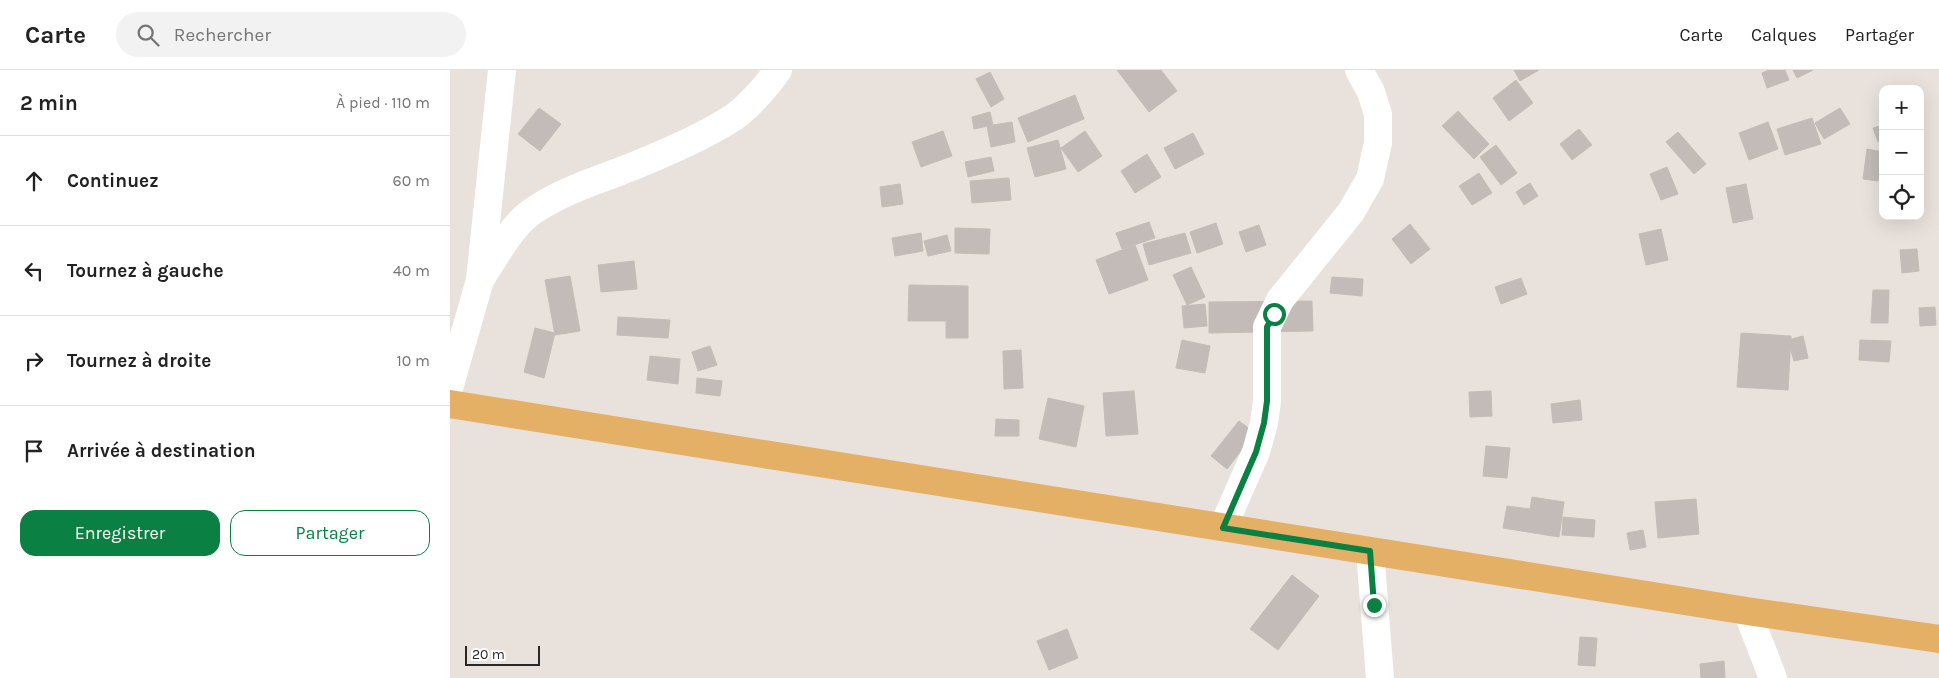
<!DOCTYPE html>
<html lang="fr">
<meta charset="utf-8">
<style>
body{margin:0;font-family:Karla,sans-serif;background:#f2f2f2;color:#222}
.controls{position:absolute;right:15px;top:15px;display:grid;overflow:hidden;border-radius:10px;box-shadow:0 5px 20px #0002}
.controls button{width:45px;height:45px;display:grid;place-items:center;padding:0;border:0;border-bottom:1px solid #e0e0e0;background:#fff;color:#222;font:25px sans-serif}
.scale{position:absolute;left:15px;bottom:12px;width:75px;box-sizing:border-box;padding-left:5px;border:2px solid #282828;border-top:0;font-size:14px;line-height:18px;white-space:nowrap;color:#282828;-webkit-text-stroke:4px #fff;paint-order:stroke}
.stop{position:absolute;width:15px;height:15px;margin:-11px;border:4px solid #0b8043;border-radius:50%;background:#fff}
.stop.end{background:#0b8043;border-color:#fff;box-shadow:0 1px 5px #0008}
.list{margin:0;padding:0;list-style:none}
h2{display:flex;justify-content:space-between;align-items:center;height:65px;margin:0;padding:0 20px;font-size:21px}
h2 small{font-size:16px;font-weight:400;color:#767676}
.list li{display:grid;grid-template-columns:32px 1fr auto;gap:15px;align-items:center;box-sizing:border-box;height:90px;padding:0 20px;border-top:1px solid #e0e0e0}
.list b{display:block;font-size:19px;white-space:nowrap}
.list em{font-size:16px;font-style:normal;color:#767676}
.actions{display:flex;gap:10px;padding:15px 20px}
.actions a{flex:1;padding:11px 0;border:1px solid #0b8043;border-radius:15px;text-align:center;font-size:18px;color:#0b8043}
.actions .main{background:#0b8043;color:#fff}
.icon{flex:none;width:28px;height:28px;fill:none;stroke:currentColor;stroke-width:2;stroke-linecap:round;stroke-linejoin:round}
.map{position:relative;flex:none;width:1489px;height:608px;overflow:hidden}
header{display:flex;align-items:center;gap:30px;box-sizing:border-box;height:70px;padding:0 25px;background:#fff;border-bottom:1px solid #e0e0e0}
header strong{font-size:24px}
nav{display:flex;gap:28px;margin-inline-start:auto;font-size:18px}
.search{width:350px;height:45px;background:#f2f2f2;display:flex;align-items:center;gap:12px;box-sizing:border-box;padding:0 18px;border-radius:28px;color:#767676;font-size:19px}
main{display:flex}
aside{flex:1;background:#fff}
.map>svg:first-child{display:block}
.building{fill:#c2bbb8;stroke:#c4bcb5}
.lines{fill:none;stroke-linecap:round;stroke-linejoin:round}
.minor{stroke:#fff;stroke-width:28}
.major{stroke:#e4b066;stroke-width:28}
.route{stroke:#0b8043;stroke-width:6}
</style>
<header>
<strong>Carte</strong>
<div class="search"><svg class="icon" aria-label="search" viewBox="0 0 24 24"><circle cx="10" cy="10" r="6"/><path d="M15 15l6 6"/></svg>Rechercher</div>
<nav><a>Carte</a><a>Calques</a><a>Partager</a></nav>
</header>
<main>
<aside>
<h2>2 min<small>À pied · 110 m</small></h2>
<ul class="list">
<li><svg class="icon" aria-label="ahead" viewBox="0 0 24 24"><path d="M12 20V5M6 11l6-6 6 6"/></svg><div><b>Continuez</b></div><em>60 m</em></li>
<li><svg class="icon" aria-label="left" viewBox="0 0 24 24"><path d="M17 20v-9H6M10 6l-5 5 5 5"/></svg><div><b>Tournez à gauche</b></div><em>40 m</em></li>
<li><svg class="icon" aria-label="right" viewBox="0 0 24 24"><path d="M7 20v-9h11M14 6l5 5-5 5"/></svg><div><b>Tournez à droite</b></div><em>10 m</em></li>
<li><svg class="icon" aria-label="arrive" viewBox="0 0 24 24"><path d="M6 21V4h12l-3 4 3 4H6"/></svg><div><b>Arrivée à destination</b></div></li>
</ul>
<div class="actions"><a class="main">Enregistrer</a><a>Partager</a></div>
</aside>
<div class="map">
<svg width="1489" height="608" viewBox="0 0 1489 608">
<rect width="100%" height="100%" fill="#e9e1db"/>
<g class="building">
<polygon points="667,0 711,0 727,21 699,42"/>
<polygon points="1064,0 1089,0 1070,11"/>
<polygon points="1319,0 1335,0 1339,10 1317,18 1312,3"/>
<polygon points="1343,0 1363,0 1347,8"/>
<polygon points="540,2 554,29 541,37 526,9"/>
<polygon points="1066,10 1083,33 1059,51 1043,28"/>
<polygon points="625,25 634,49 578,72 568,48"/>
<polygon points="89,38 111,54 90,81 68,64"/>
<polygon points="1390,38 1400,54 1374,69 1365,53"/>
<polygon points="1008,41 1039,74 1024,89 992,56"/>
<polygon points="540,42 543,55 524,59 522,47"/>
<polygon points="1362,48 1371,74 1335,85 1327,59"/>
<polygon points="562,52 565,72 541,77 537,56"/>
<polygon points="1318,52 1328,79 1299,90 1289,63"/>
<polygon points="1433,55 1433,70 1428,72 1423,58"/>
<polygon points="1129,59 1142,75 1122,90 1110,74"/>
<polygon points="493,61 502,86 471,97 462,72"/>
<polygon points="635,61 652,86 628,102 611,78"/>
<polygon points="1228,62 1256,94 1244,104 1216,72"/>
<polygon points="743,63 754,84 725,99 714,78"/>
<polygon points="608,70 616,99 585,107 577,78"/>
<polygon points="1046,75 1067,103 1051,115 1030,87"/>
<polygon points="1417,79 1433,82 1428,111 1413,109"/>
<polygon points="697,84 711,107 685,123 671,101"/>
<polygon points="541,87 544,101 518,107 515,92"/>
<polygon points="1217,97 1228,124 1211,130 1200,104"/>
<polygon points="1029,103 1042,123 1022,135 1009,116"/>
<polygon points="559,108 561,130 522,133 520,111"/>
<polygon points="1080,113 1088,126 1074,135 1066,122"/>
<polygon points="450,114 453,134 432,137 430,117"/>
<polygon points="1296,114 1303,149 1283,153 1276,118"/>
<polygon points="699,152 705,168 672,179 666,163"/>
<polygon points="766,153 773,174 747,183 740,162"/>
<polygon points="960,154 980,179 961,194 942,169"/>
<polygon points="809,155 816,175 796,182 789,162"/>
<polygon points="505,158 540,159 539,184 505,183"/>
<polygon points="1211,159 1218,190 1196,195 1189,164"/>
<polygon points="471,163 473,181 445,186 442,168"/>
<polygon points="735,163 741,183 699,195 693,174"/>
<polygon points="497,165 501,181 478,186 474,171"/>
<polygon points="685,175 698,210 659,224 646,190"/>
<polygon points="1467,179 1469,201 1452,203 1450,180"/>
<polygon points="184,191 187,219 151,222 148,195"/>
<polygon points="741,197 755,227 737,235 723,205"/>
<polygon points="120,206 130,261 105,265 95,210"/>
<polygon points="882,207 913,209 912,226 880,223"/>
<polygon points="1071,208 1077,224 1051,234 1045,217"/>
<polygon points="459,215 518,216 518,268 496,268 496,251 458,251"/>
<polygon points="1423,220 1439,220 1438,253 1421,253"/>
<polygon points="862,231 863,261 759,263 759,232"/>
<polygon points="755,234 757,256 734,258 732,236"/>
<polygon points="1485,237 1486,255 1470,256 1469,238"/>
<polygon points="168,247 220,250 218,268 167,265"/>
<polygon points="85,258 105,263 94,308 74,302"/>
<polygon points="1291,263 1341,266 1338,320 1287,317"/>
<polygon points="1353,266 1358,288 1344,291 1338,270"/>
<polygon points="732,270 760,276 755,303 726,298"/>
<polygon points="1410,270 1441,271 1439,292 1409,290"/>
<polygon points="260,276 267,295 248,301 242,282"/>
<polygon points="571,280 573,318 554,319 553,281"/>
<polygon points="200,286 230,289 228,314 197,310"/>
<polygon points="247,308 272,311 270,326 246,323"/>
<polygon points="684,321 688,364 656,366 653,323"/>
<polygon points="1041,321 1042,346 1020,347 1019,322"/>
<polygon points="598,328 634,336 626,377 589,369"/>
<polygon points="1130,330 1132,350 1103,353 1101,334"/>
<polygon points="546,349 569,350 569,366 545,366"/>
<polygon points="789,351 805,363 777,399 761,386"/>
<polygon points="1036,376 1060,378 1057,408 1033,406"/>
<polygon points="1082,427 1114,432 1109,467 1053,458 1057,436 1080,439"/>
<polygon points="1246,429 1249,464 1208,468 1205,432"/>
<polygon points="1113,447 1145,450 1144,467 1112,465"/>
<polygon points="1193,460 1196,477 1180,480 1177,463"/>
<polygon points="842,505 869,526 828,580 800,559"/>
<polygon points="617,559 628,588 599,600 587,571"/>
<polygon points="1130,567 1147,568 1145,596 1128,595"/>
<polygon points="1274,591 1275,608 1251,608 1250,594"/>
</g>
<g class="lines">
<g class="minor">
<path d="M30 210C43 190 61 157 80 143 107 124 136 114 166 103 202 89 252 68 284 47 297 38 319 14 328 0"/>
<polyline points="0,315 30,210 52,0"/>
<polyline points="773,457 806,382 814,353 817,331 817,257 830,230 901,142 920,109 928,73 928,44 921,22 909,0"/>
<polyline points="920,481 930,608"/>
<polyline points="1297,541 1323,608"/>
</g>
<polyline class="major" points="0,334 1297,541 1489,569"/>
</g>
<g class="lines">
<polyline class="route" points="824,244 817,257 817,331 814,353 806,382 773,458 920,481 924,535"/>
</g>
</svg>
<div class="controls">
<button>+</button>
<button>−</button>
<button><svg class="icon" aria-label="locate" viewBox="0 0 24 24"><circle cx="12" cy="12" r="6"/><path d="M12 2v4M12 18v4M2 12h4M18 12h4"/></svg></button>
</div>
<div class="scale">20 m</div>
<div class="stop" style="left:824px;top:244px"></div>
<div class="stop end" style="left:924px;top:535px"></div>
</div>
</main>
